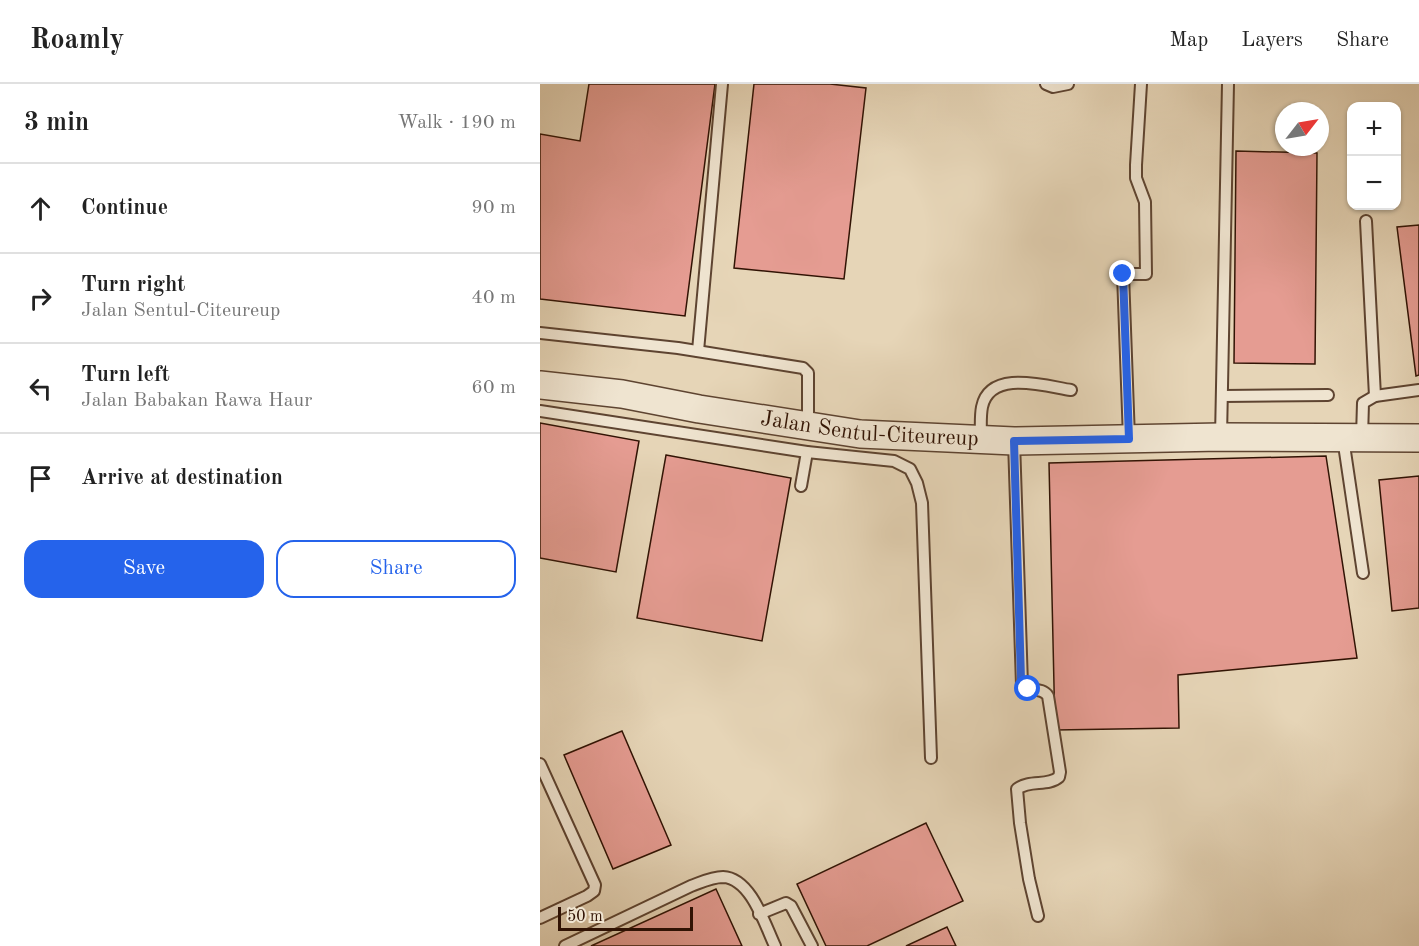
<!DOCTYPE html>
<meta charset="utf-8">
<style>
body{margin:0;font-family:"Old Standard TT",serif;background:#f2f2f2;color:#222}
.controls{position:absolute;right:18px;top:18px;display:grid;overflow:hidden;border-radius:12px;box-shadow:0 2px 4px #0004}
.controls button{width:54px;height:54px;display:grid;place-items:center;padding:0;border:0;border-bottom:2px solid #e0e0e0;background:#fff;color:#222;font:30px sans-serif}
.compass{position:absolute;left:735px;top:18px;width:54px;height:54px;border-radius:50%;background:#fff;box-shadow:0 2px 4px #0004;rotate:59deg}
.scale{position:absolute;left:18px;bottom:15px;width:135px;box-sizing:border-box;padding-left:6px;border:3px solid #311304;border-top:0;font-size:16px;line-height:21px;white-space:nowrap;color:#311304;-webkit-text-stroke:4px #efe4d0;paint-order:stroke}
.stop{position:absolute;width:18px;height:18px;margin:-14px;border:4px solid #2563eb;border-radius:50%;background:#fff}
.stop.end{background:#2563eb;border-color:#fff;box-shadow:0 2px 6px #0008}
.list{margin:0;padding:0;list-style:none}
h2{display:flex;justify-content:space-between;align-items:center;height:78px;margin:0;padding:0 24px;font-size:26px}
h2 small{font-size:20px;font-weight:400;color:#767676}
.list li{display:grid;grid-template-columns:39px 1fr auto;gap:18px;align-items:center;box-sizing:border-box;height:90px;padding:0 24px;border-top:2px solid #e0e0e0}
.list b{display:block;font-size:22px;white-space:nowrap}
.list p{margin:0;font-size:20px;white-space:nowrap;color:#767676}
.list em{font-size:20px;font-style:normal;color:#767676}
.actions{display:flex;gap:12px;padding:18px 24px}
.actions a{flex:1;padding:14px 0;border:2px solid #2563eb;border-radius:18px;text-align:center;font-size:21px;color:#2563eb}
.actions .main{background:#2563eb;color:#fff}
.icon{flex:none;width:33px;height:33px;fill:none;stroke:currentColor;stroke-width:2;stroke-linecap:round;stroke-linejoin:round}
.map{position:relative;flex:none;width:879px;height:862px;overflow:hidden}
header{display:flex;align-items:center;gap:36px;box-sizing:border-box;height:84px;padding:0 30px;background:#fff;border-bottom:2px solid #e0e0e0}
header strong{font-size:28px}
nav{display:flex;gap:33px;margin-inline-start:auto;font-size:21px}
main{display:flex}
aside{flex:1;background:#fff}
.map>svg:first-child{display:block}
.building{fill:#e59c92;stroke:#311304;stroke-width:1.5}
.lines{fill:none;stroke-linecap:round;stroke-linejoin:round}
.service-casing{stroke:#5e4431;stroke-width:14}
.tertiary-casing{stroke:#5e4431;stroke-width:30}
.service{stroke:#efe4d0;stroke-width:10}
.tertiary{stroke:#efe4d0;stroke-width:27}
.route{stroke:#2563eb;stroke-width:8}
.labels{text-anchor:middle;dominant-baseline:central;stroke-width:4.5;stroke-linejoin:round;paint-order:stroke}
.street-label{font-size:22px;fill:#311304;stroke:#efe4d0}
</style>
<header>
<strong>Roamly</strong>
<nav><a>Map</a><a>Layers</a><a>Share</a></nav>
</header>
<main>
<aside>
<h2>3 min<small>Walk · 190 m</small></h2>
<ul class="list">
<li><svg class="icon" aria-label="ahead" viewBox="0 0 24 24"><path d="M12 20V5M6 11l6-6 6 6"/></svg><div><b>Continue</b></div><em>90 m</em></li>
<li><svg class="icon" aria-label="right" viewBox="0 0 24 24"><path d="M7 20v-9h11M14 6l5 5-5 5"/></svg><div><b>Turn right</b><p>Jalan Sentul-Citeureup</p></div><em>40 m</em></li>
<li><svg class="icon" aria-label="left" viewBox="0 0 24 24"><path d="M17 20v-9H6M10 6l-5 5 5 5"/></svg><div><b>Turn left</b><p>Jalan Babakan Rawa Haur</p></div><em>60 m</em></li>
<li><svg class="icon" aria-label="arrive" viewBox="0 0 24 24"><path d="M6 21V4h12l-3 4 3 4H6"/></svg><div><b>Arrive at destination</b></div></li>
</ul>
<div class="actions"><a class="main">Save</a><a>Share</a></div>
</aside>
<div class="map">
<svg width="879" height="862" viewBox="0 0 879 862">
<rect width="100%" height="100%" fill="#e6d5b7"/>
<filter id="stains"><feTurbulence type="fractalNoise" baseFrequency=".00333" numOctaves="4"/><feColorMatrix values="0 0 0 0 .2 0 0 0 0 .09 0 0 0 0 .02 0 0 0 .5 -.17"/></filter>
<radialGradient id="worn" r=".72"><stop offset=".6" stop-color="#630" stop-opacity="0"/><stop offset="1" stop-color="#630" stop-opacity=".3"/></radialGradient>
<g class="building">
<polygon points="49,0 175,0 145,232 0,215 0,50 40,57"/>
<polygon points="214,0 290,0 326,4 304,195 194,184"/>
<polygon points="696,67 777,69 775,280 694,279"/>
<polygon points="879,141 879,291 876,292 857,143"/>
<polygon points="0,339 99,357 76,488 0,474"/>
<polygon points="126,371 251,394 222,557 97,534"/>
<polygon points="786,372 817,574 638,591 639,644 515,646 509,379"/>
<polygon points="879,392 879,524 852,527 839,396"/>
<polygon points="82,647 131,761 73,785 24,671"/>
<polygon points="386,739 423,817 327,862 286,862 257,800"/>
<polygon points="176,805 202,862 51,862"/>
<polygon points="407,843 416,862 366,862"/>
</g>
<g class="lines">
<g class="service-casing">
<g id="service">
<polyline points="506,0 513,3 528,0"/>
<polyline points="826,137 835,312"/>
<polyline points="0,249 138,264 263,284 268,289 268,342"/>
<polyline points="158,267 182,0"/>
<polyline points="683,312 788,311"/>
<polyline points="0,327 267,368 354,377 370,385 377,399 382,419 391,674"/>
<polyline points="681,353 688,0"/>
<polyline points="822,353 823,319 835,312 879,306"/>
<polyline points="803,354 823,489"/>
<polyline points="589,355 583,190 606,190 605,118 596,94 596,81 601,0"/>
<path d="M441 356C441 346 440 333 442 323 450 285 505 302 531 306"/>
<path d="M474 357 482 601C489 609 501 602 508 612L520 688 519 693C508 703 490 695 477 705L480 739 489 795 498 832"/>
<polyline points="261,402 267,368"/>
<polyline points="0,680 55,801 54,807 47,812 0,834"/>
<polyline points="219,830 246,819 251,822 272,862"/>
<path d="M25 862 151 802C162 798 172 793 183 793 211 794 225 841 235 862"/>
</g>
</g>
<g class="tertiary-casing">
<g id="tertiary">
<path id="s1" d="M0 301 82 310 159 325 320 350 474 357 681 353 879 354"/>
</g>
</g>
<use href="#service" class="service"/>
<use href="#tertiary" class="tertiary"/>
</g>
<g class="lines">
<polyline class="route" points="488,605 482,601 481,596 474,357 589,355 583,190"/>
</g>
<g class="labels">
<g class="street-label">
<text stroke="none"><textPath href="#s1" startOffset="333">Jalan Sentul-Citeureup</textPath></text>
</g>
</g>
<rect width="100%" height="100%" filter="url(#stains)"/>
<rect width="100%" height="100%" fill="url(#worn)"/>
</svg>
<div class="controls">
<button>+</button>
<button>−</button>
</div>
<svg class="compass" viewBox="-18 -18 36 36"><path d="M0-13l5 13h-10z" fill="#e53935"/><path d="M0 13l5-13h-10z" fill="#767676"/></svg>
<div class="scale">50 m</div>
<div class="stop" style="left:488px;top:605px"></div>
<div class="stop end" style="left:583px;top:190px"></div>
</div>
</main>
